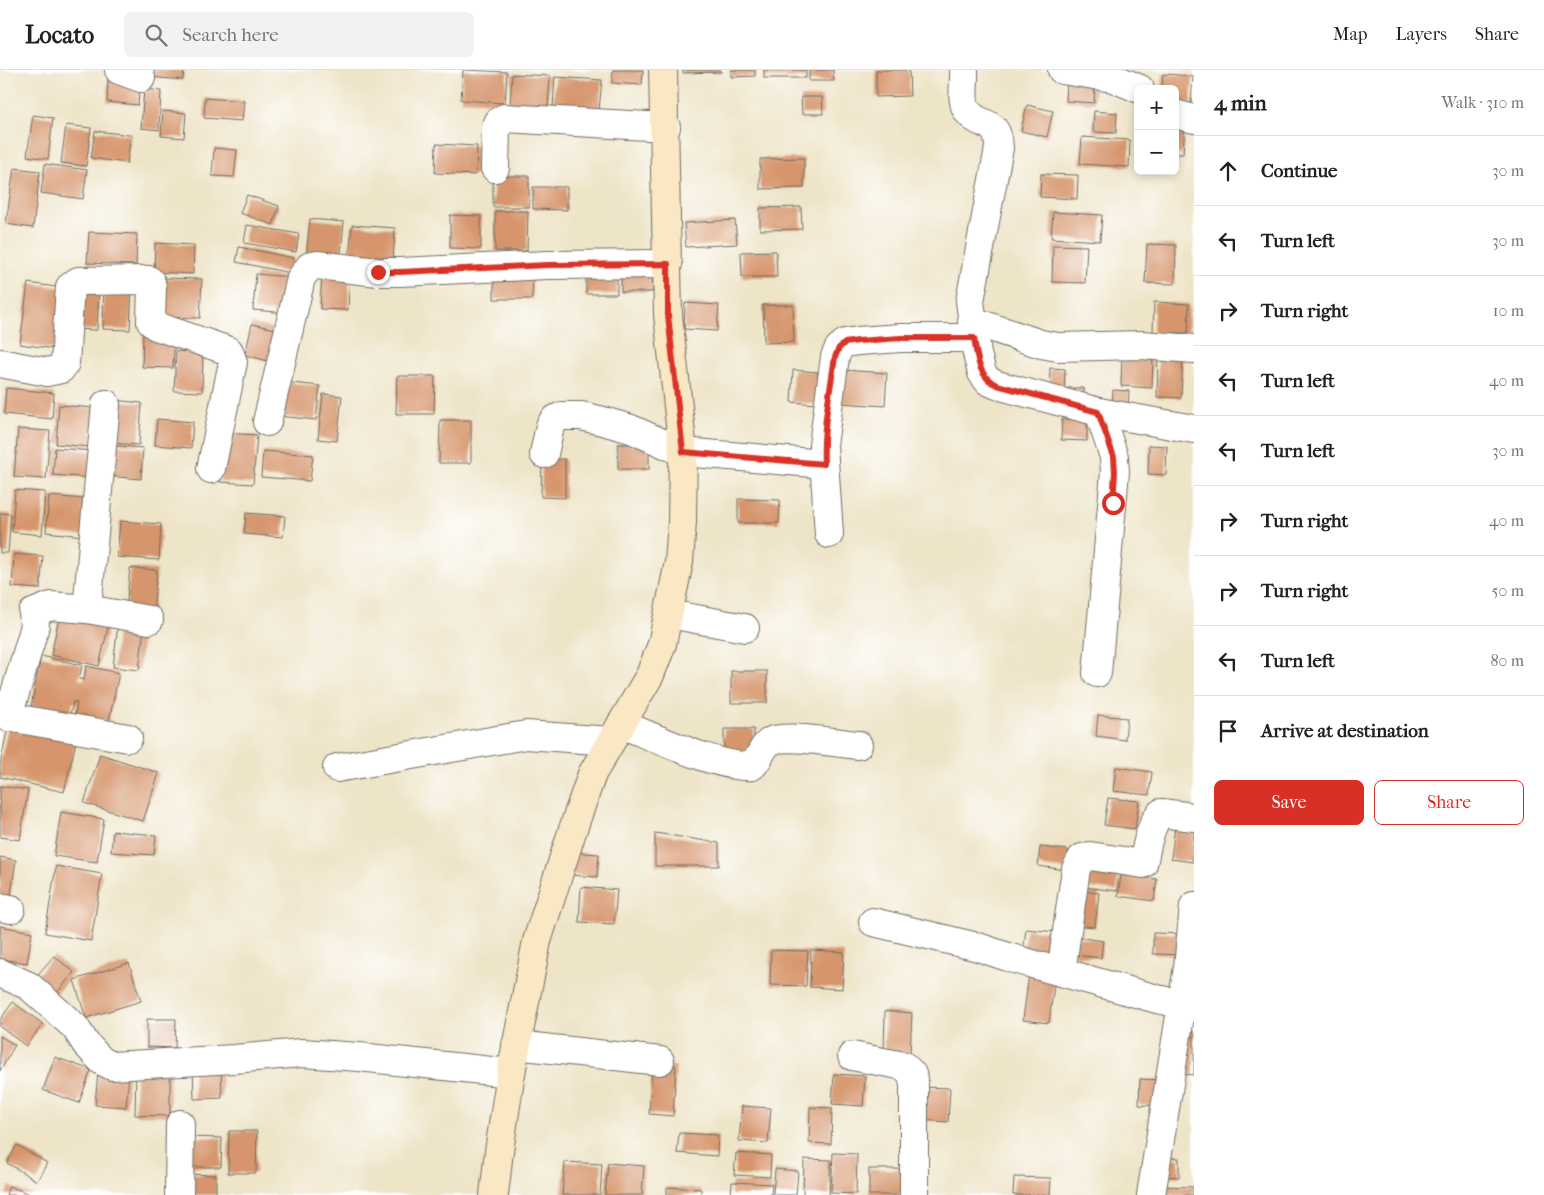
<!DOCTYPE html>
<meta charset="utf-8">
<style>
body{margin:0;font-family:"IM FELL French Canon",serif;background:#f2f2f2;color:#202124}
.controls{position:absolute;right:15px;top:15px;display:grid;overflow:hidden;border-radius:8px;box-shadow:0 2px 8px #0003}
.controls button{width:45px;height:45px;display:grid;place-items:center;padding:0;border:0;border-bottom:1px solid #e0e0e0;background:#fff;color:#202124;font:25px sans-serif}
.stop{position:absolute;width:15px;height:15px;margin:-11px;border:4px solid #d93025;border-radius:50%;background:#fff}
.stop.end{background:#d93025;border-color:#fff;box-shadow:0 1px 5px #0008}
.list{margin:0;padding:0;list-style:none}
h2{display:flex;justify-content:space-between;align-items:center;height:65px;margin:0;padding:0 20px;font-size:21px}
h2 small{font-size:16px;font-weight:400;color:#757577}
.list li{display:grid;grid-template-columns:32px 1fr auto;gap:15px;align-items:center;box-sizing:border-box;height:70px;padding:0 20px;border-top:1px solid #e0e0e0}
.list b{display:block;font-size:19px;white-space:nowrap}
.list em{font-size:16px;font-style:normal;color:#757577}
.actions{display:flex;gap:10px;padding:15px 20px}
.actions a{flex:1;padding:11px 0;border:1px solid #d93025;border-radius:8px;text-align:center;font-size:18px;color:#d93025}
.actions .main{background:#d93025;color:#fff}
.icon{flex:none;width:28px;height:28px;fill:none;stroke:currentColor;stroke-width:2;stroke-linecap:round;stroke-linejoin:round}
.map{position:relative;flex:none;width:1194px;height:1125px;overflow:hidden}
header{display:flex;align-items:center;gap:30px;box-sizing:border-box;height:70px;padding:0 25px;background:#fff;border-bottom:1px solid #e0e0e0}
header strong{font-size:24px}
nav{display:flex;gap:28px;margin-inline-start:auto;font-size:18px}
.search{width:350px;height:45px;background:#f2f2f2;display:flex;align-items:center;gap:12px;box-sizing:border-box;padding:0 18px;border-radius:8px;color:#757577;font-size:19px}
main{display:flex}
aside{flex:1;background:#fff}
.map>svg:first-child{display:block}
.building{fill:#d6956c}
.lines{fill:none;stroke-linecap:round;stroke-linejoin:round}
.street-casing{stroke:#6f6c62;stroke-width:30}
.secondary-casing{stroke:#6f6c62;stroke-width:30}
.street{stroke:#fff;stroke-width:28}
.secondary{stroke:#fae7c3;stroke-width:28}
.route{stroke:#d93025;stroke-width:6}
</style>
<header>
<strong>Locato</strong>
<div class="search"><svg class="icon" aria-label="search" viewBox="0 0 24 24"><circle cx="10" cy="10" r="6"/><path d="M15 15l6 6"/></svg>Search here</div>
<nav><a>Map</a><a>Layers</a><a>Share</a></nav>
</header>
<main>
<div class="map">
<svg width="1194" height="1125" viewBox="0 0 1194 1125">
<rect width="100%" height="100%" fill="#fff"/>
<filter id="ink" filterUnits="userSpaceOnUse"><feTurbulence type="fractalNoise" baseFrequency=".02" numOctaves="2"/><feDisplacementMap in="SourceGraphic" scale="10" xChannelSelector="R" yChannelSelector="G"/><feConvolveMatrix kernelMatrix="1 2 1 2 8 2 1 2 1" color-interpolation-filters="sRGB"/></filter>
<filter id="wash" filterUnits="userSpaceOnUse"><feTurbulence type="fractalNoise" baseFrequency=".0096" numOctaves="4" result="noise"/><feDisplacementMap in="SourceGraphic" scale="20" xChannelSelector="R" yChannelSelector="G"/><feGaussianBlur stdDeviation="1.12" result="paint"/><feColorMatrix in="noise" values="0 0 0 0 0 0 0 0 0 0 0 0 0 0 0 0 0 1.4 0 .05"/><feComposite in="paint" operator="in"/></filter>
<g filter="url(#wash)">
<rect width="100%" height="100%" fill="#eee4c8"/>
<g id="blocks">
<g class="building">
<polygon points="150,0 184,0 183,10 149,7"/>
<polygon points="463,0 507,2 505,33 461,30"/>
<polygon points="613,0 643,0 642,15 612,13"/>
<polygon points="683,0 721,0 721,2 683,3"/>
<polygon points="731,0 755,0 755,6 731,7"/>
<rect x="764" y="0" width="42" height="8"/>
<polygon points="809,0 833,0 834,11 809,11"/>
<polygon points="876,0 909,0 910,26 876,27"/>
<polygon points="512,4 550,6 548,37 510,35"/>
<polygon points="1163,4 1193,6 1191,33 1175,32 1175,19 1162,19"/>
<polygon points="555,7 602,10 599,40 553,37"/>
<polygon points="108,9 140,11 138,35 107,32"/>
<polygon points="1067,10 1095,12 1094,33 1066,31"/>
<polygon points="144,19 161,21 159,60 141,58"/>
<polygon points="801,27 822,27 823,44 802,44"/>
<polygon points="205,28 244,31 242,51 204,48"/>
<polygon points="1027,35 1053,41 1047,67 1021,61"/>
<polygon points="163,41 186,43 184,68 161,66"/>
<polygon points="1094,41 1117,43 1116,63 1093,62"/>
<polygon points="33,45 53,48 48,89 27,86"/>
<polygon points="1175,52 1185,53 1183,84 1175,84"/>
<polygon points="66,55 91,58 86,96 61,93"/>
<polygon points="95,61 131,65 127,93 91,88"/>
<polygon points="1082,67 1130,70 1129,97 1080,94"/>
<polygon points="436,74 477,76 476,105 435,103"/>
<polygon points="214,78 237,80 234,107 212,106"/>
<polygon points="804,88 804,118 760,119 760,89"/>
<polygon points="45,94 87,100 83,129 41,123"/>
<polygon points="14,98 40,101 33,158 6,154"/>
<polygon points="1041,104 1078,105 1077,129 1040,127"/>
<rect x="493" y="106" width="36" height="31"/>
<polygon points="533,117 567,117 567,140 533,139"/>
<polygon points="247,125 279,136 273,155 240,143"/>
<polygon points="801,137 802,159 760,160 760,138"/>
<polygon points="495,141 528,141 527,181 495,181"/>
<polygon points="1053,142 1102,145 1100,171 1051,168"/>
<polygon points="450,145 481,146 481,179 450,178"/>
<polygon points="310,149 344,152 340,191 306,188"/>
<polygon points="735,150 737,174 686,177 684,153"/>
<polygon points="247,155 299,164 296,182 244,173"/>
<polygon points="352,155 395,158 393,192 349,189"/>
<polygon points="89,162 137,164 136,195 87,193"/>
<polygon points="155,173 194,175 193,204 154,202"/>
<polygon points="1147,174 1176,175 1175,214 1145,213"/>
<polygon points="1053,175 1087,176 1085,213 1052,212"/>
<polygon points="239,177 294,188 291,203 236,192"/>
<polygon points="776,181 777,207 742,207 741,182"/>
<polygon points="621,199 653,200 653,222 621,222"/>
<polygon points="322,201 350,202 348,240 320,239"/>
<polygon points="586,201 617,202 617,224 586,224"/>
<polygon points="256,204 290,207 286,243 253,240"/>
<polygon points="494,204 533,204 532,229 494,229"/>
<polygon points="164,208 202,209 200,248 163,247"/>
<polygon points="104,212 132,214 130,260 103,259"/>
<polygon points="28,213 63,218 55,279 20,274"/>
<polygon points="71,219 99,220 97,260 70,259"/>
<polygon points="1154,232 1189,234 1188,263 1153,262"/>
<polygon points="685,233 719,235 717,261 684,259"/>
<polygon points="763,235 793,235 794,272 764,273"/>
<polygon points="252,254 275,259 268,291 245,285"/>
<polygon points="143,261 175,263 173,298 142,297"/>
<polygon points="176,281 203,283 202,322 174,321"/>
<polygon points="1122,283 1153,284 1152,318 1121,316"/>
<polygon points="1158,283 1183,285 1181,328 1157,327"/>
<polygon points="1050,298 1065,299 1064,326 1049,325"/>
<polygon points="793,300 818,302 816,334 791,332"/>
<polygon points="843,300 887,303 885,336 840,333"/>
<polygon points="397,306 435,306 434,344 396,344"/>
<polygon points="283,312 320,316 316,350 279,346"/>
<polygon points="6,318 54,323 52,349 4,344"/>
<polygon points="1067,318 1084,318 1084,332 1067,331"/>
<polygon points="1113,320 1129,321 1128,340 1112,339"/>
<polygon points="323,324 342,326 337,371 318,369"/>
<polygon points="113,330 142,333 139,375 109,373"/>
<polygon points="59,335 95,338 91,377 56,374"/>
<polygon points="157,349 193,352 191,378 155,375"/>
<polygon points="1062,349 1087,350 1087,371 1061,370"/>
<polygon points="440,350 471,350 471,393 439,393"/>
<polygon points="18,359 50,361 46,409 14,407"/>
<polygon points="224,363 257,365 253,414 220,412"/>
<rect x="618" y="374" width="31" height="25"/>
<polygon points="109,375 143,378 141,409 107,406"/>
<polygon points="1149,375 1167,376 1166,405 1148,404"/>
<polygon points="55,378 93,381 91,408 53,405"/>
<polygon points="263,381 313,385 310,411 261,407"/>
<polygon points="542,389 565,389 565,428 541,427"/>
<polygon points="15,420 45,422 42,465 12,462"/>
<polygon points="49,426 86,429 83,466 46,462"/>
<polygon points="738,429 780,430 779,453 738,453"/>
<polygon points="0,443 11,444 8,483 0,483"/>
<polygon points="246,443 285,446 283,467 244,464"/>
<polygon points="120,451 161,454 159,490 117,487"/>
<polygon points="14,484 43,486 40,519 12,517"/>
<polygon points="130,498 157,500 153,542 126,540"/>
<polygon points="61,538 110,549 99,596 51,585"/>
<polygon points="118,554 144,557 139,600 113,597"/>
<polygon points="41,586 82,595 79,609 84,610 86,596 119,603 109,651 75,645 77,633 73,632 70,645 31,637"/>
<rect x="731" y="601" width="36" height="32"/>
<polygon points="1098,645 1127,648 1125,670 1096,666"/>
<polygon points="8,657 76,672 64,722 0,707 0,694"/>
<polygon points="724,659 754,659 754,689 724,688"/>
<polygon points="100,684 159,703 143,751 84,733"/>
<polygon points="1116,697 1152,702 1149,725 1113,721"/>
<polygon points="0,716 28,720 20,770 0,767"/>
<polygon points="1108,728 1139,731 1135,759 1104,755"/>
<polygon points="61,742 104,749 97,792 54,786"/>
<polygon points="1175,756 1194,758 1193,792 1171,789"/>
<polygon points="113,761 156,765 154,785 111,782"/>
<polygon points="655,763 719,773 719,796 655,796"/>
<polygon points="1040,777 1068,780 1066,800 1038,796"/>
<polygon points="571,782 599,784 597,807 569,805"/>
<polygon points="0,787 16,790 10,830 0,829"/>
<polygon points="56,796 102,804 91,871 45,863"/>
<polygon points="1086,796 1119,800 1117,821 1083,817"/>
<polygon points="1121,805 1157,809 1154,831 1118,826"/>
<polygon points="581,817 617,820 614,854 579,852"/>
<polygon points="1080,821 1099,823 1095,857 1076,855"/>
<polygon points="0,856 32,862 27,893 0,889"/>
<polygon points="1026,859 1056,862 1053,888 1023,884"/>
<polygon points="1153,863 1186,864 1185,885 1153,884"/>
<polygon points="1077,867 1103,871 1101,888 1074,885"/>
<polygon points="771,880 808,881 806,916 770,915"/>
<polygon points="811,880 844,882 842,919 810,917"/>
<polygon points="54,886 74,902 53,928 32,911"/>
<polygon points="129,893 141,931 86,948 74,910"/>
<polygon points="1029,904 1055,907 1049,953 1023,950"/>
<polygon points="13,932 43,954 26,976 0,957 0,950"/>
<polygon points="885,941 912,943 910,985 884,983"/>
<polygon points="147,949 176,949 175,978 147,977"/>
<polygon points="1180,961 1194,962 1194,1005 1179,1004"/>
<polygon points="0,966 15,975 0,1001"/>
<polygon points="55,987 91,1000 79,1033 43,1020"/>
<polygon points="652,995 676,996 673,1046 649,1044"/>
<polygon points="193,996 221,996 222,1028 194,1029"/>
<polygon points="136,1000 170,1000 170,1046 135,1045"/>
<polygon points="98,1001 129,1004 126,1037 95,1035"/>
<polygon points="834,1004 865,1006 863,1036 832,1034"/>
<polygon points="1140,1009 1161,1010 1160,1036 1139,1035"/>
<polygon points="922,1017 950,1018 948,1052 920,1050"/>
<polygon points="742,1036 771,1038 768,1073 739,1071"/>
<polygon points="810,1037 832,1038 831,1074 809,1073"/>
<polygon points="229,1061 257,1061 256,1103 228,1103"/>
<polygon points="679,1063 718,1065 717,1086 677,1083"/>
<polygon points="187,1067 222,1068 221,1097 187,1097"/>
<polygon points="17,1075 47,1093 37,1111 7,1093"/>
<polygon points="736,1083 771,1085 770,1107 734,1105"/>
<polygon points="833,1083 857,1084 856,1124 831,1123"/>
<polygon points="1161,1087 1179,1088 1179,1107 1160,1106"/>
<polygon points="804,1089 831,1090 829,1125 803,1125"/>
<polygon points="565,1092 602,1094 600,1125 562,1125"/>
<polygon points="608,1093 644,1096 642,1125 605,1125"/>
<polygon points="775,1099 798,1101 796,1125 773,1125"/>
<rect x="869" y="1099" width="35" height="26"/>
<polygon points="182,1104 216,1105 216,1125 182,1125"/>
<polygon points="1014,1107 1051,1108 1050,1125 1013,1125"/>
<polygon points="732,1112 772,1114 771,1125 731,1125"/>
<polygon points="9,1116 32,1125 6,1125"/>
<polygon points="1160,1116 1193,1117 1193,1125 1160,1125"/>
<polygon points="667,1117 701,1119 701,1125 667,1125"/>
</g>
</g>
</g>
<g filter="url(#ink)">
<use href="#blocks" fill-opacity="0" stroke="#6f6c62" stroke-width="1"/>
<g class="lines">
<g class="street-casing">
<g id="street">
<polyline points="119,0 141,8"/>
<path d="M964 0C965 12 960 32 968 42 981 59 998 47 999 78L970 231 977 284 982 303 988 311 997 315 1099 342 1194 359"/>
<polyline points="1062,0 1113,8 1140,19"/>
<polyline points="1175,44 1194,49"/>
<polyline points="495,98 496,57 499,51 504,48 666,57"/>
<polyline points="972,251 1041,274 1058,277 1142,275 1194,279"/>
<polyline points="0,293 47,302 61,299 65,293 70,217 78,211 149,210 151,212 152,217 151,252 156,256 229,281 233,292 211,399"/>
<polyline points="267,352 301,208 310,196 317,195 378,202 400,202 547,195 668,194"/>
<polyline points="544,384 550,356 554,350 562,346 581,346 603,351 631,359 683,382 824,394"/>
<polyline points="829,464 823,375 835,287 839,278 845,273 858,271 901,268 974,268"/>
<polyline points="87,539 106,334"/>
<polyline points="669,544 745,558"/>
<polyline points="1097,603 1115,402 1114,387 1099,342"/>
<polyline points="0,635 8,647 128,668"/>
<polyline points="8,647 35,556 33,543 51,536 87,539 149,550"/>
<path d="M621 654C652 666 720 699 752 696 760 689 762 676 771 671 785 664 840 673 858 675"/>
<polyline points="337,698 526,665 611,671"/>
<polyline points="0,837 11,839"/>
<polyline points="873,852 978,877 1011,888 1157,929 1182,934"/>
<path d="M1061 902 1076 799 1082 788 1090 786 1143 794C1147 777 1149 756 1161 743L1194 747"/>
<polyline points="0,903 29,916 75,957 86,974 102,991 112,996 234,989 302,983 359,987 511,1003"/>
<polyline points="516,975 660,991"/>
<polyline points="852,986 904,996 912,1004 914,1015 914,1125"/>
<polyline points="179,1125 180,1054"/>
<polyline points="1151,1125 1188,897 1194,836"/>
</g>
</g>
<g class="secondary-casing">
<polyline id="secondary" points="494,1125 499,1081 511,1003 537,871 572,762 592,704 650,605 662,574 679,492 682,452 683,382 668,245 663,0"/>
</g>
<use href="#street" class="street"/>
<use href="#secondary" class="secondary"/>
</g>
</g>
<g class="lines" filter="url(#ink)">
<path class="route" d="M378 202H400L547 195 668 194V245L683 382 824 394C822 359 830 322 835 287L839 278 845 273 858 271 901 268H974C977 286 978 307 997 315L1098 342 1114 387 1115 402 1113 433"/>
</g>
</svg>
<div class="controls">
<button>+</button>
<button>−</button>
</div>
<div class="stop" style="left:1113px;top:433px"></div>
<div class="stop end" style="left:378px;top:202px"></div>
</div>
<aside>
<h2>4 min<small>Walk · 310 m</small></h2>
<ul class="list">
<li><svg class="icon" aria-label="ahead" viewBox="0 0 24 24"><path d="M12 20V5M6 11l6-6 6 6"/></svg><div><b>Continue</b></div><em>30 m</em></li>
<li><svg class="icon" aria-label="left" viewBox="0 0 24 24"><path d="M17 20v-9H6M10 6l-5 5 5 5"/></svg><div><b>Turn left</b></div><em>30 m</em></li>
<li><svg class="icon" aria-label="right" viewBox="0 0 24 24"><path d="M7 20v-9h11M14 6l5 5-5 5"/></svg><div><b>Turn right</b></div><em>10 m</em></li>
<li><svg class="icon" aria-label="left" viewBox="0 0 24 24"><path d="M17 20v-9H6M10 6l-5 5 5 5"/></svg><div><b>Turn left</b></div><em>40 m</em></li>
<li><svg class="icon" aria-label="left" viewBox="0 0 24 24"><path d="M17 20v-9H6M10 6l-5 5 5 5"/></svg><div><b>Turn left</b></div><em>30 m</em></li>
<li><svg class="icon" aria-label="right" viewBox="0 0 24 24"><path d="M7 20v-9h11M14 6l5 5-5 5"/></svg><div><b>Turn right</b></div><em>40 m</em></li>
<li><svg class="icon" aria-label="right" viewBox="0 0 24 24"><path d="M7 20v-9h11M14 6l5 5-5 5"/></svg><div><b>Turn right</b></div><em>50 m</em></li>
<li><svg class="icon" aria-label="left" viewBox="0 0 24 24"><path d="M17 20v-9H6M10 6l-5 5 5 5"/></svg><div><b>Turn left</b></div><em>80 m</em></li>
<li><svg class="icon" aria-label="arrive" viewBox="0 0 24 24"><path d="M6 21V4h12l-3 4 3 4H6"/></svg><div><b>Arrive at destination</b></div></li>
</ul>
<div class="actions"><a class="main">Save</a><a>Share</a></div>
</aside>
</main>
